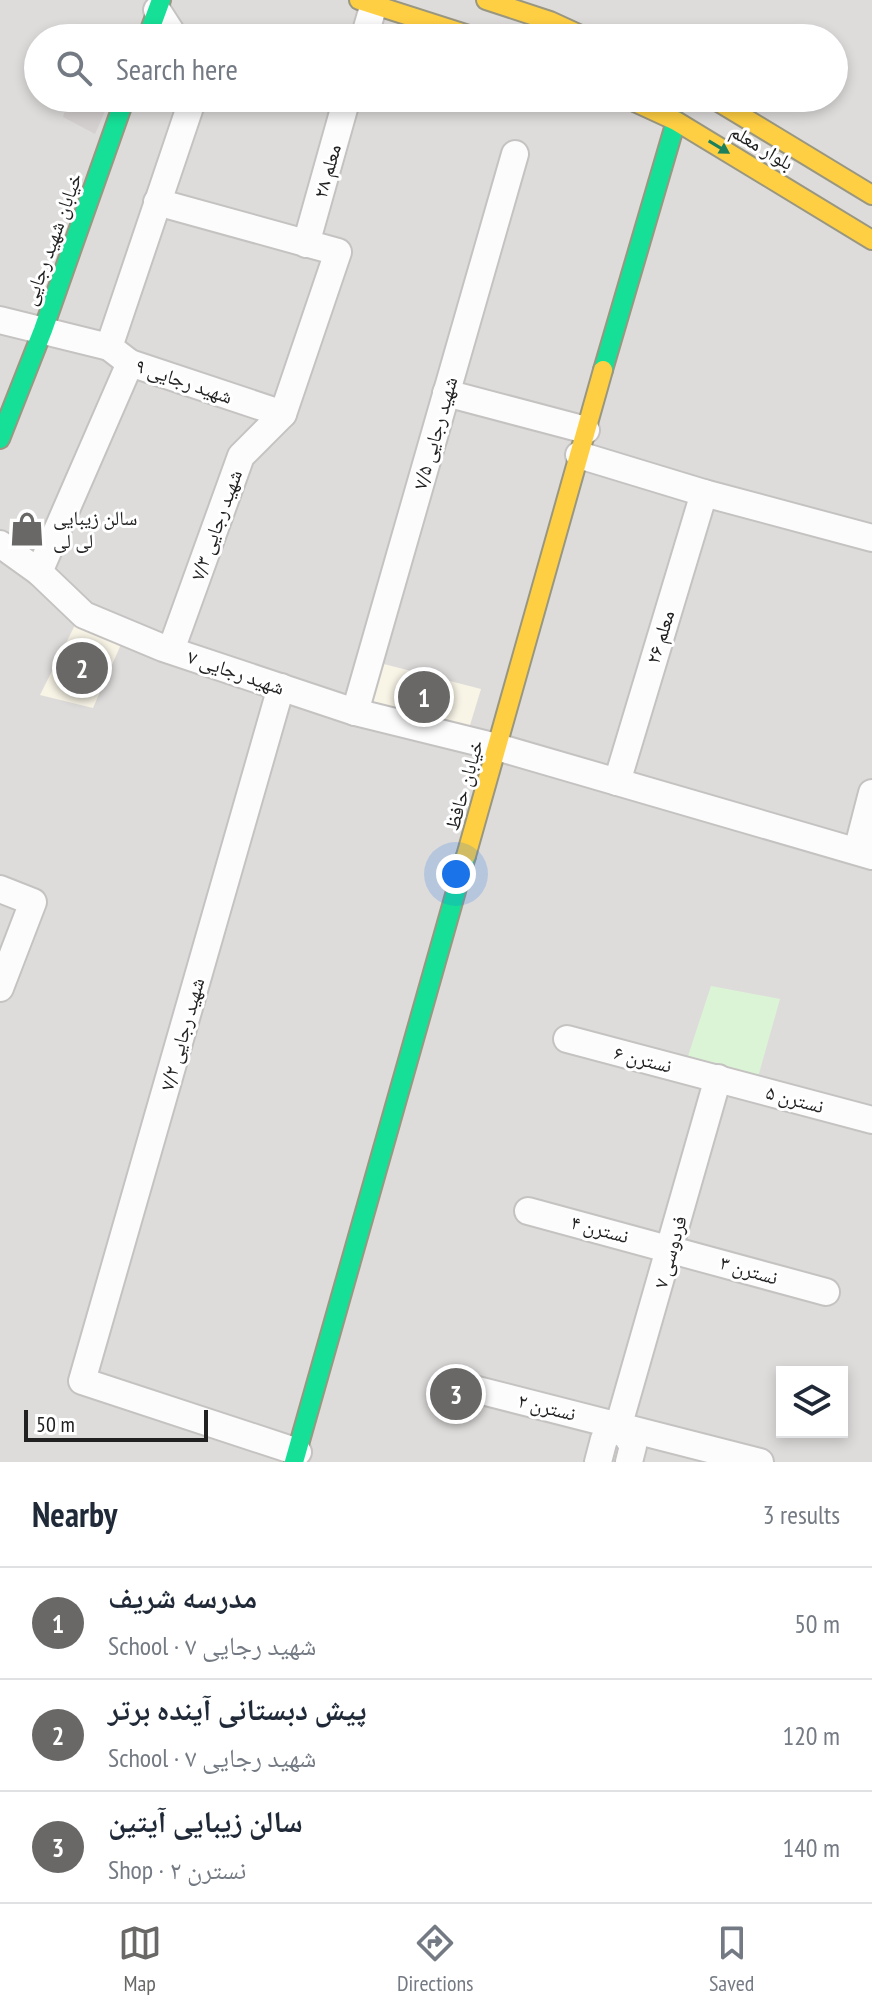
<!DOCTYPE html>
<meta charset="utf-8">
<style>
body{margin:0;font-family:"PT Sans Narrow","Noto Naskh Arabic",sans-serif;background:#f2f2f3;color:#1f2937}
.controls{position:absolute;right:24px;bottom:24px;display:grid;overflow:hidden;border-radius:0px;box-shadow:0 4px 12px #0003}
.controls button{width:72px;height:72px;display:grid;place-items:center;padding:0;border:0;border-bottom:2px solid #e0e1e3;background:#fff;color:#1f2937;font:40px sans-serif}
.scale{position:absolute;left:24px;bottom:20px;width:184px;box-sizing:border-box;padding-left:8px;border:4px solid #212121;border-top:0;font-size:22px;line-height:28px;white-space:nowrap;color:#212121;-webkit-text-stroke:6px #fff;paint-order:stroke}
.you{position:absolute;left:456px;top:874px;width:28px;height:28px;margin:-20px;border:6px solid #fff;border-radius:50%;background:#1a73e8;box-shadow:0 0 0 12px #1a73e833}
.badge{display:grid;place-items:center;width:52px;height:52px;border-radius:50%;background:#696867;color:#fff;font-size:26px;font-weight:700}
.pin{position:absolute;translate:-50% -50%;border:4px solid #fff;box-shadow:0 2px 8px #0006}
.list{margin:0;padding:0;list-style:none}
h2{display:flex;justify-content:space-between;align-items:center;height:104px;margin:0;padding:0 32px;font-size:34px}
h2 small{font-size:26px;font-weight:400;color:#747a83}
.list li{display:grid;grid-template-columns:52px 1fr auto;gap:24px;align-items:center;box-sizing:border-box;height:112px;padding:0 32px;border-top:2px solid #e0e1e3}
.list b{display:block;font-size:30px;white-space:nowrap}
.list p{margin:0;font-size:26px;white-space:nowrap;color:#747a83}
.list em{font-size:26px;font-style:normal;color:#747a83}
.icon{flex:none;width:44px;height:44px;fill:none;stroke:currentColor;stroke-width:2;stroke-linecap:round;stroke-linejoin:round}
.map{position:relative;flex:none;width:872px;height:1462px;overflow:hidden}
.search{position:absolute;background:#fff;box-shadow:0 4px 12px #0003;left:24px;right:24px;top:24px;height:88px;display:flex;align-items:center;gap:20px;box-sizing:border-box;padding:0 28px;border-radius:44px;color:#747a83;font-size:30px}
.sheet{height:440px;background:#fff}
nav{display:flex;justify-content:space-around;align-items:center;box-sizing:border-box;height:112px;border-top:2px solid #e0e1e3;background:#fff;font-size:22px;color:#747a83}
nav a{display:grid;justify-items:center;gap:4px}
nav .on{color:#696867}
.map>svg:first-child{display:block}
.residential{fill:#dedcdb;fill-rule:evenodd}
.education{fill:#f8f4e6}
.park{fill:#dcf4d6}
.building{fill:#d4d0cf}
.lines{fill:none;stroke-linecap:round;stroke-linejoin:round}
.street-casing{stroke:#c5c3c2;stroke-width:30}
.fast-casing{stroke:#9a9781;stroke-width:22}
.slow-casing{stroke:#9a9781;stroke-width:22}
.street{stroke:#fdfcfc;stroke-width:26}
.fast{stroke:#16e098;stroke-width:18}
.slow{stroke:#ffcf43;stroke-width:18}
.oneway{fill:#1c805c}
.labels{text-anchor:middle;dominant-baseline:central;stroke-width:6;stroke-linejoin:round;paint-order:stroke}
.street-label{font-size:20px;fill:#212121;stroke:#fff}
.poi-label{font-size:20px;fill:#212121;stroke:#fff;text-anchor:start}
</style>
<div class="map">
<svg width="872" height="1462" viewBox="0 0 872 1462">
<rect width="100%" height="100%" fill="#efecea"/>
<path class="residential" d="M0 0H872V1462H0ZM38 38H834V98H38ZM782 1372H842V1432H782Z"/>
<g class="education">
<polygon points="76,623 122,642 93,708 40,695"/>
<polygon points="380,663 481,689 467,735 366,705"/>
</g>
<polygon class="park" points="711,986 780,999 758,1077 688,1056"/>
<g class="building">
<polygon points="69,98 99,98 109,102 95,134 63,117"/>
<polygon points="22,514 41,524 31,547 14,535"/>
<polygon points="447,1383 468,1388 465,1405 443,1400"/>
</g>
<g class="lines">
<g class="street-casing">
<g id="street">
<polyline points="157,10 175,38"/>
<polyline points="364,38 374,4"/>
<polyline points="157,202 338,252 283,414 241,456 171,650"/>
<polyline points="306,244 347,98"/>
<polyline points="0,320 109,347 130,363 283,414"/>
<polyline points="109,347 193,98"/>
<polyline points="446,393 586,430"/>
<polyline points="579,455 704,493 617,782"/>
<polyline points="704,493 872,538"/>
<polyline points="0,544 39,572 84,615 163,648 355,712 497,747 872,856"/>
<polyline points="39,572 130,363"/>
<polyline points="281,687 82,1381 298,1452"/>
<polyline points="355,712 515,154"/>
<polyline points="857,851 872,793"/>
<polyline points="0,889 33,902 0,988"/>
<polyline points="567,1039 872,1120"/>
<polyline points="528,1211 826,1292"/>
<polyline points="474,1389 760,1462"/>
<polyline points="619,1424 633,1446 629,1462"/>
<polyline points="598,1462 604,1439 619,1424 718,1078"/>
</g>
</g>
<g class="fast-casing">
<g id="fast">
<polyline points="147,38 161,0"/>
<polyline points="603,370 676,121"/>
<polyline points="0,439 43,330 125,98"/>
<polyline points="294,1462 466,856"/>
</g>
</g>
<g class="slow-casing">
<g id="slow">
<polyline points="359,0 478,38"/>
<polyline points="486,0 550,21 587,38"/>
<polyline points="626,98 676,121 872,240"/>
<polyline points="712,98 872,195"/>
<polyline points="466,856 603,370"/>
</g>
</g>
<use href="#street" class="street"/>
<use href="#fast" class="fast"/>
<use href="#slow" class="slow"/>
</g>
<defs><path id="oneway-solid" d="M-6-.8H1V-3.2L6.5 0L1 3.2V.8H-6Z" transform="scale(2)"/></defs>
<use class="oneway" href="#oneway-solid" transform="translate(719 147) rotate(31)"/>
<defs>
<g id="shop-bare" transform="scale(2.76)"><path d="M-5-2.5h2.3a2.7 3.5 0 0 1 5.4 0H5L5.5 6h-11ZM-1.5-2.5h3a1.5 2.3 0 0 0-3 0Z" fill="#696867" stroke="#fff" stroke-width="2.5" paint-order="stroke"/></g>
</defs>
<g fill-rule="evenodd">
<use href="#shop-bare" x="27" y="529"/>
</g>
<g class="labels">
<g class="street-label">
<text transform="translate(762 147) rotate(31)">بلوار معلم</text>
<text transform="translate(327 171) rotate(-74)">معلم ۲۸</text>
<text transform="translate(52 239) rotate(-70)">خیابان شهید رجایی</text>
<text transform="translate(184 381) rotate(19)">شهید رجایی ۹</text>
<text transform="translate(435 433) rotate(-74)">شهید رجایی ۷/۵</text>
<text transform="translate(216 525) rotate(-70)">شهید رجایی ۷/۳</text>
<text transform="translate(660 637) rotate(-73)">معلم ۲۶</text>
<text transform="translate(236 672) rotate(19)">شهید رجایی ۷</text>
<text transform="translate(464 785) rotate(-74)">خیابان حافظ</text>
<text transform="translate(182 1034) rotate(-74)">شهید رجایی ۷/۲</text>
<text transform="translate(643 1059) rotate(14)">نسترن ۶</text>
<text transform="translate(795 1099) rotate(15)">نسترن ۵</text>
<text transform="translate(600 1229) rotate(15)">نسترن ۴</text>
<text transform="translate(670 1252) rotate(-74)">فردوسی ۷</text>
<text transform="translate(749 1270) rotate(16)">نسترن ۳</text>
<text transform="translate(547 1407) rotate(14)">نسترن ۲</text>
</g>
<g class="poi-label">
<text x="53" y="518">سالن زیبایی<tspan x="53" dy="23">لی لی</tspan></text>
</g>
</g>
</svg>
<div class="controls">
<button><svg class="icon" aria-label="layers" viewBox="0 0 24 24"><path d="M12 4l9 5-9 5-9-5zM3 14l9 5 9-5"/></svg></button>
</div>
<div class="scale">50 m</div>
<div class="you"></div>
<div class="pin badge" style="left:424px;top:697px">1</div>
<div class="pin badge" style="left:82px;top:668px">2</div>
<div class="pin badge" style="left:456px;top:1394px">3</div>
<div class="search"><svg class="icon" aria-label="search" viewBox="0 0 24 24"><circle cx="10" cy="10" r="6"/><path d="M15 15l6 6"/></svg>Search here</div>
</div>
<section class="sheet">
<h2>Nearby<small>3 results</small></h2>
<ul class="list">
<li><span class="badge">1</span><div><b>مدرسه شریف</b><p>School · شهید رجایی ۷</p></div><em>50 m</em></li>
<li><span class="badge">2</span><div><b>پیش دبستانی آینده برتر</b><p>School · شهید رجایی ۷</p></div><em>120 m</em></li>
<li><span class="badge">3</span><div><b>سالن زیبایی آیتین</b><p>Shop · نسترن ۲</p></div><em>140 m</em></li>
</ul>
</section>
<nav>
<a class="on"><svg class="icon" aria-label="map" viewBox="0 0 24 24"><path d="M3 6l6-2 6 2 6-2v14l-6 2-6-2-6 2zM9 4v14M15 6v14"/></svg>Map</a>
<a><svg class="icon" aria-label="directions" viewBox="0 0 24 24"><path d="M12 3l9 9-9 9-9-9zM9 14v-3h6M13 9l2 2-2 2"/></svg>Directions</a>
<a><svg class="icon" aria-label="saved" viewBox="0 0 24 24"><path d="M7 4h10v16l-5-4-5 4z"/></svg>Saved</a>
</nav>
